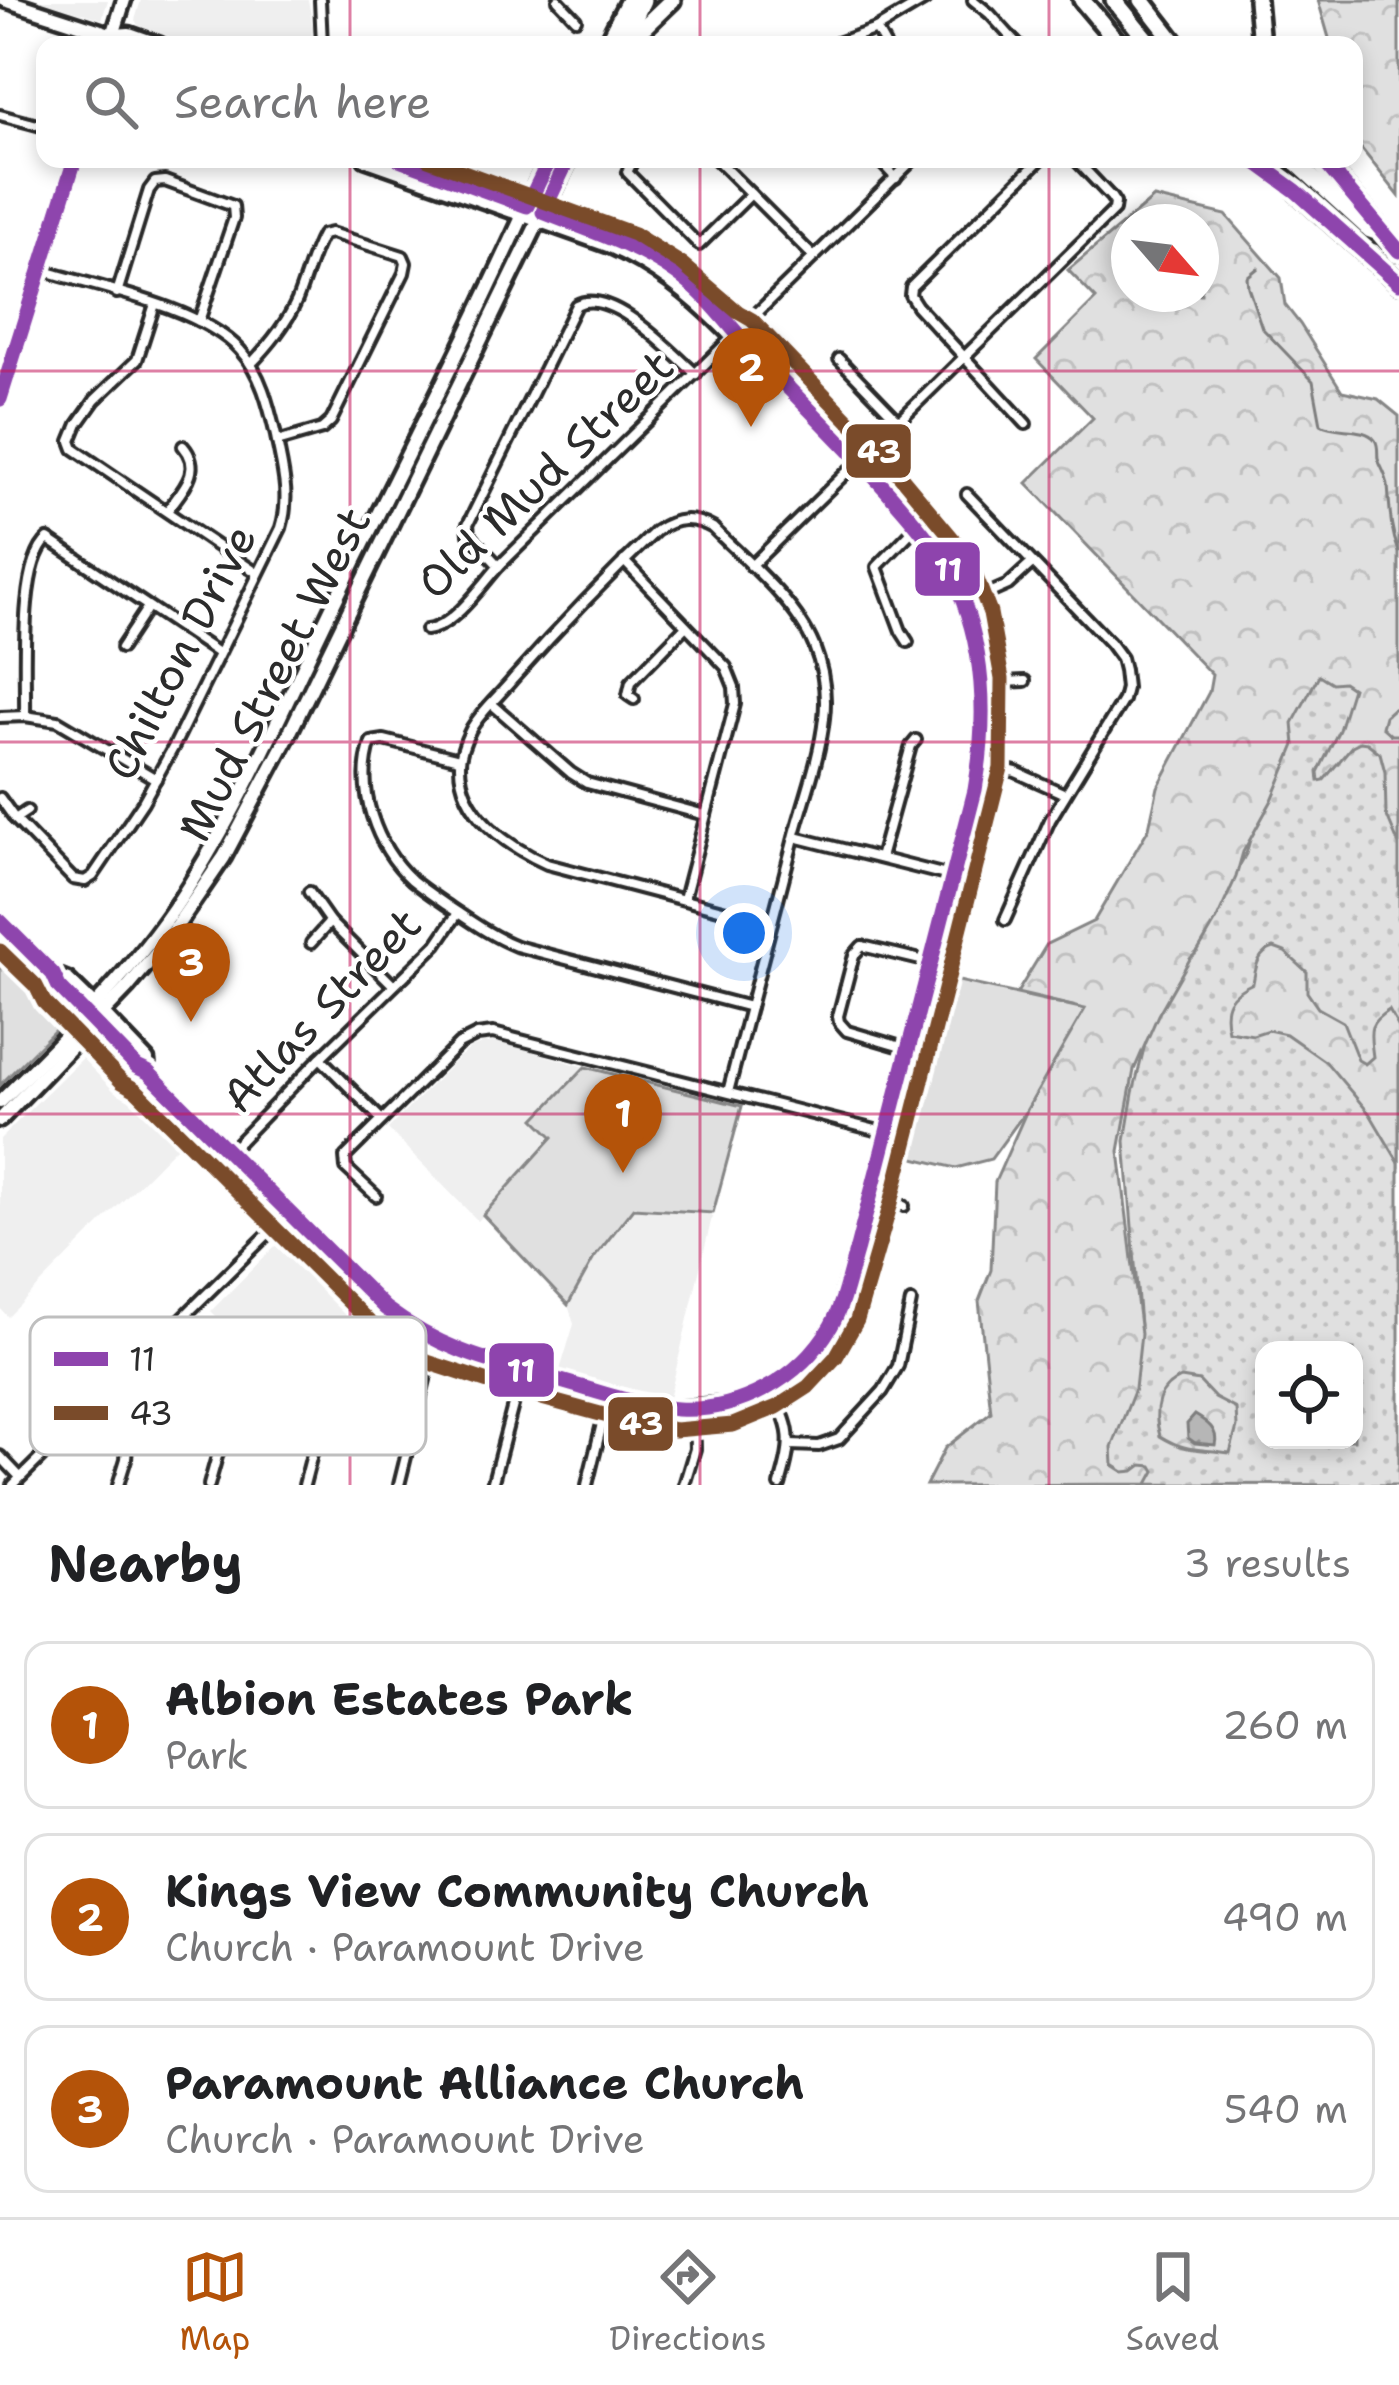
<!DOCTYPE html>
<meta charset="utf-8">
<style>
body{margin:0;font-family:"Shantell Sans",sans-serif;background:#f2f2f2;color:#202124}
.controls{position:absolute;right:36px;bottom:36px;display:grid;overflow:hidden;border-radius:24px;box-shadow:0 6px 18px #0003}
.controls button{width:108px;height:108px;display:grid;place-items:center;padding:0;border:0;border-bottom:3px solid #e0e0e0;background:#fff;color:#202124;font:60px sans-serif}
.compass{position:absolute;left:1111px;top:204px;width:108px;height:108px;border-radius:50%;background:#fff;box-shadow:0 6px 18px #0003;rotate:118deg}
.you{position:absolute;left:744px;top:933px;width:42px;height:42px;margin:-30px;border:9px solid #fff;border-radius:50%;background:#1a73e8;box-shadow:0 0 0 18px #1a73e833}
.badge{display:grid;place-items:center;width:78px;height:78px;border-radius:50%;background:#b45309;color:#fff;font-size:39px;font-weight:700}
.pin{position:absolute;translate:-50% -99px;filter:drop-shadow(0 3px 6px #0008)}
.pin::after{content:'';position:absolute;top:63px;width:42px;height:36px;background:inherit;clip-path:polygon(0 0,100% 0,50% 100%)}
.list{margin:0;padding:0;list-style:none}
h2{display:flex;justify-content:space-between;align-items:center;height:156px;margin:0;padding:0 48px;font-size:51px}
h2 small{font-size:39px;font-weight:400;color:#757577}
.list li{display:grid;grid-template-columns:78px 1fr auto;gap:36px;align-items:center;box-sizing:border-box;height:168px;margin:0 24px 24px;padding:0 24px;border:3px solid #e0e0e0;border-radius:24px}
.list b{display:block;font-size:45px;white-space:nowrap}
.list p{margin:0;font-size:39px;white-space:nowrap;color:#757577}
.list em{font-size:39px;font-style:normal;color:#757577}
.icon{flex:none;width:66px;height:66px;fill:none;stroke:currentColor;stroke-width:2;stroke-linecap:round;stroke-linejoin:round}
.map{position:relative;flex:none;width:1399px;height:1485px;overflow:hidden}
.search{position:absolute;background:#fff;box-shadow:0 6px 18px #0003;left:36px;right:36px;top:36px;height:132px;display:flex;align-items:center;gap:30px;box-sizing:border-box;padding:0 42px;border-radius:24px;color:#757577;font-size:45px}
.sheet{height:732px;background:#fff}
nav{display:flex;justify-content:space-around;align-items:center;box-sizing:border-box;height:168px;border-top:3px solid #e0e0e0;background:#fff;font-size:33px;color:#757577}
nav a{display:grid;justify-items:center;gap:6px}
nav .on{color:#b45309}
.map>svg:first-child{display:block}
.built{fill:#efefef}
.grass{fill:url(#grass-dots);stroke:#868686;stroke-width:3;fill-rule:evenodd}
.forest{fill:url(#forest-crowns);stroke:#868686;stroke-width:3;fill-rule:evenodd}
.green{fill:#e0e0e0;stroke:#868686;stroke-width:3}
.water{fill:url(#water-ripples);stroke:#7e7e7e;stroke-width:3}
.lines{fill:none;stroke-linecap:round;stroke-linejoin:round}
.stream{stroke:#7e7e7e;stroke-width:3}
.street-casing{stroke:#2b2b2b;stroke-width:16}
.secondary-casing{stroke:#2b2b2b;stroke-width:21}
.primary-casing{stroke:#2b2b2b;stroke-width:21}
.highway-casing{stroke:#2b2b2b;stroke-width:24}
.street{stroke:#fff;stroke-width:8}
.secondary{stroke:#fff;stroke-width:12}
.primary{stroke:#fff;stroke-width:12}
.highway{stroke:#fff;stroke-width:15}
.bus-1-casing{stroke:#fff;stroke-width:24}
.bus-2-casing{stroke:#fff;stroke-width:24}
.bus-1{stroke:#8e44ad;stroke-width:15}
.bus-2{stroke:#7a4b2a;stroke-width:15}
.grid{fill:none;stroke:#c2185b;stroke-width:3;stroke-opacity:0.55}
.labels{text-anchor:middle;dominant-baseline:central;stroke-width:9;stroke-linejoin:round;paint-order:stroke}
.street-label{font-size:45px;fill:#2b2b2b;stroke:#fff}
.key{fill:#fff;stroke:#bfbfbf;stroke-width:3}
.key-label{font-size:33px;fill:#2b2b2b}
.line-badge{stroke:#fff;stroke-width:4.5}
.badge-label{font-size:33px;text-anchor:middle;font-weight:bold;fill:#fff}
</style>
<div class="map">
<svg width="1399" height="1485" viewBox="0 0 1399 1485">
<defs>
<pattern id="grass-dots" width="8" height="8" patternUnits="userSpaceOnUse" patternTransform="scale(3)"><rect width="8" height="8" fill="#e0e0e0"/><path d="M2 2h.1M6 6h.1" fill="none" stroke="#c0c0c0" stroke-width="1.8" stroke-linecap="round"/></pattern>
<pattern id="forest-crowns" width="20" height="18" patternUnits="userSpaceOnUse" patternTransform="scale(3)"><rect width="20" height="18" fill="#e0e0e0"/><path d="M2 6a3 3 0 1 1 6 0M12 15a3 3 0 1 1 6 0" fill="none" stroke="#c0c0c0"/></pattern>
<pattern id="water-ripples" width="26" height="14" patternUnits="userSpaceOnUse" patternTransform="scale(3)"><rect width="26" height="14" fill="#b6b6b6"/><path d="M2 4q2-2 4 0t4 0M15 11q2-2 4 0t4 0" fill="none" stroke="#949494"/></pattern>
</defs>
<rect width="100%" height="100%" fill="#fff"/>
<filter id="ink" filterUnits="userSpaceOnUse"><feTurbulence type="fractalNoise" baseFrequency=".00833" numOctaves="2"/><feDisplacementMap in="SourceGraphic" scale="24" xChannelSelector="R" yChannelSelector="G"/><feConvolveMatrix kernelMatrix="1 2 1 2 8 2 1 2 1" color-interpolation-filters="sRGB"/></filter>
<g filter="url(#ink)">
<g class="built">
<polygon points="40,0 108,0 102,19"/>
<polygon points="141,0 308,0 313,27 311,45 191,45 138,25 135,20"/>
<polygon points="499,1042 585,1067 536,1118 554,1137 478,1221 388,1129 459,1057 471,1048 484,1043"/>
<polygon points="92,1048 186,1137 8,1317 0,1308 0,1139"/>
<polygon points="633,1208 713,1213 669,1399 560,1370 574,1324 568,1305 594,1258"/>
<polygon points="283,1238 293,1239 366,1312 409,1347 404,1378 237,1337 211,1311"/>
</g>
<path class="grass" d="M1316 662 1399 687V1485L1108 1484 1105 1438 1140 1325 1125 1141 1133 1093 1150 1024 1246 854 1282 725ZM1264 1350H1354V1440H1264Z"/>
<g class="forest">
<polygon points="1318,0 1399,0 1399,196 1356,142 1354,45 1331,45"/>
<path d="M1154 198 1226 215 1281 278 1285 305 1300 324 1342 391 1378 399 1399 416V708L1393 709 1385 716 1382 727 1391 735H1399V845L1386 814 1385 772 1380 753 1367 743 1360 742 1352 746 1324 780 1319 781 1318 772 1339 730 1352 688 1343 682 1332 683 1319 675 1293 723 1295 745 1272 800 1243 852 1236 877 1217 919 1198 951 1190 959 1158 1015 1134 1070 1119 1151 1141 1334 1135 1389 1112 1447 1113 1465 1124 1472 1134 1471 1142 1465 1152 1466 1155 1471 1148 1484 926 1485 945 1448 991 1412 979 1301 991 1270 995 1182 1073 1006 1017 993 1047 944 1094 921 1149 828 1158 787 1209 692 1212 675 1027 483 1093 418 1036 359 1096 299 1068 270ZM1129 222H1201V294H1129Z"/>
<path d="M1274 948 1285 952 1307 972V992L1318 1008 1343 1022 1358 1060 1365 1064 1373 1057C1370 1032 1366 1024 1389 1010L1399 1028V1163L1370 1114 1326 1062 1286 1034 1268 1030 1253 1035 1228 1031C1222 1004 1229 994 1253 983 1256 967 1257 953 1274 948Z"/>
<path d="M1181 1378 1199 1381 1215 1398 1236 1409 1237 1427 1230 1453C1200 1448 1187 1453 1160 1436 1153 1412 1156 1389 1181 1378Z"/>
</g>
<g class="green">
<polygon points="0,945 69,1016 0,1085"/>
<polygon points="945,978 1085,1009 1026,1111 991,1159 956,1168 897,1154"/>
<polygon points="585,1067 742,1106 713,1213 633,1208 594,1258 568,1305 483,1215 553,1137 535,1119"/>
</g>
<path class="water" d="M1195 1415C1207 1422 1219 1430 1215 1445L1195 1443 1188 1438 1187 1424Z"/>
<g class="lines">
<path class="stream" d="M1258 268 1247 277 1248 287 1262 328 1313 381 1321 424C1335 433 1365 426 1375 440 1379 446 1377 453 1378 459 1381 468 1387 476 1388 486 1390 509 1390 529 1399 552"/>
<g class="street-casing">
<g id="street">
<polyline points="320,0 322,45"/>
<polyline points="558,0 576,19"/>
<polyline points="973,0 990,14 1018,45"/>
<polyline points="876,29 885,45"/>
<polyline points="831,45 876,29 925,0"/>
<polyline points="0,115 45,127"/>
<polyline points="634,159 627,172 699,245 751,194"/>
<polyline points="716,159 814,257"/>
<polyline points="878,159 896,178"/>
<polyline points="117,293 149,190 155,182 165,181 233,206 234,218 199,321"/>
<polyline points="155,304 137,360 95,400 78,424 71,441 74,449 257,573"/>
<polyline points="839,359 899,421"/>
<path d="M251 364C269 345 286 325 297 300 306 278 311 255 322 235L331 233 403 256 406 263 404 273 331 421 322 429 277 442"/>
<polyline points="1026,424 917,306 910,295 911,287 1041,159"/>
<polyline points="967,494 1110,643 1121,658 1124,670 1126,688 1123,700 1050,820 1005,920"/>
<path d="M167 511C182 490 204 470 183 446"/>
<polyline points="624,561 726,667 734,687 735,704 684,899"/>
<path d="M499 566 469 534 468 524 576 305C611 286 671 352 696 374"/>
<polyline points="751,566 1114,210 1115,203 1111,197 1075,159"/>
<polyline points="965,604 1008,585 1032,563"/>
<path d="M426 630C453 628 481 586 499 566L914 159"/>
<polyline points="908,642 901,631 877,567 916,527"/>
<polyline points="121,648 148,607"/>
<polyline points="981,683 1025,681"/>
<polyline points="634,699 628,695 631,682 686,626"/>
<polyline points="492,704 571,773 587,783 705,815"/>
<path d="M25 716C26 677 18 564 48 539L218 653"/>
<polyline points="0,717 25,716 58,721 156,779"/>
<path d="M459 759 384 740 371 742C355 789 376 847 412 880 424 890 438 899 451 908 472 922 493 937 516 946L750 1007"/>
<polyline points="982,764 1016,772 1065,794"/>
<path d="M0 798 15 819 73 879 85 881 93 876 143 802 174 746 281 528C291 496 282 468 276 436 269 406 261 373 240 350 201 307 97 287 41 270"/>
<polyline points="15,819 27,811"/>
<polyline points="795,837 954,877"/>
<polyline points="880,858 911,746 916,740"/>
<polyline points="309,892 330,922 393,985"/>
<polyline points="311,943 330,922"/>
<polyline points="908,1049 847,1031 839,1022 838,1016 854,955 862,946 929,962"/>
<polyline points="320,1058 382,1120"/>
<path d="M728 1092C750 1006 773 920 795 834 805 797 820 757 824 718 827 694 823 669 814 646 796 602 747 562 713 528 693 517 676 517 656 531 606 578 559 627 513 679 500 695 481 711 471 729 466 739 460 754 460 764 459 813 507 846 547 864L772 923"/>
<polyline points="229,1152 320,1058 437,944 458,913"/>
<polyline points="376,1196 346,1168 345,1157 459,1044 477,1035 493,1033 887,1133"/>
<polyline points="871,1197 904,1206"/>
<polyline points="164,1336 193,1365 219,1380 413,1431"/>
<path d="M769 1388C793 1428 793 1441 780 1485"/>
<polyline points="92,1408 127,1446 126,1459 118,1485"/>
<polyline points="790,1445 819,1446 839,1439 883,1391 898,1366 911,1302"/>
<polyline points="0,1456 20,1477"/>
<polyline points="13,1485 289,1213"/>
<polyline points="209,1485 237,1385"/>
<polyline points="304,1485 324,1408"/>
<polyline points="399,1485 434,1343"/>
<polyline points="492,1485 522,1371"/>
<polyline points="587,1485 609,1395"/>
<polyline points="684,1485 695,1449 694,1409"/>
</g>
</g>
<g class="secondary-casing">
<g id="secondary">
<polyline points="5,0 113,35 129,45"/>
<polyline points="115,35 129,34 160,45"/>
<polyline points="110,45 124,0"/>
<path d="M399 159 638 248C670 265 723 300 737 334"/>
<polyline points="0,399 75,159"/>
<path d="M0 921 53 974 59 987 137 1067 148 1072 385 1308 434 1342 522 1371 632 1401 675 1409 729 1404 769 1388 794 1371 820 1344 838 1312 871 1197 981 763C985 709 983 651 963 600 948 560 918 526 890 495 841 440 788 388 737 335L726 330C690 294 655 266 608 245L365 159"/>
<polyline points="53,974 68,980 103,1014 147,1060 148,1072"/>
</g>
</g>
<g class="primary-casing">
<g id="primary">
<path d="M0 1102C64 1038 131 974 181 898 243 804 287 699 336 599 400 468 467 339 527 206"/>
<polyline points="0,1120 128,987 165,943 224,857 289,734 543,212"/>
</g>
</g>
<g class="highway-casing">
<g id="highway">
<polyline points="1082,0 1120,45"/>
<polyline points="1114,0 1151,45"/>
<polyline points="1142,0 1177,45"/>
<polyline points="1257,0 1261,45"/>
<polyline points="606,45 629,0"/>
<polyline points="622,45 643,0"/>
<polyline points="633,45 645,26 672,0"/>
<polyline points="1265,159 1296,191 1399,283"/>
<polyline points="1292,159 1359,220 1370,230 1384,235 1399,251"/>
<polyline points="1322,159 1383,233"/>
<polyline points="527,206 550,159"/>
<polyline points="543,212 568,159"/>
</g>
</g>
<use href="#street" class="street"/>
<use href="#secondary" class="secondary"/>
<use href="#primary" class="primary"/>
<use href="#highway" class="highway"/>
<g class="bus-1-casing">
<g id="bus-1">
<polyline points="399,159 527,206 546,167"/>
<polyline points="1252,159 1296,191 1399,283"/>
<polyline points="1322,159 1399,251"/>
<polyline points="0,399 75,159"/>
<path d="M0 921 53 974 59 987 137 1067 148 1072 385 1308C444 1352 492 1362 561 1381 599 1392 638 1406 677 1409 738 1413 800 1379 831 1326 844 1303 849 1274 857 1248L975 790C986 727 986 662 963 601 946 555 911 518 879 482 840 440 799 399 758 357 730 328 711 297 676 273 636 245 588 230 543 212L568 159"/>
</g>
</g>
<g class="bus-2-casing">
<polyline id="bus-2" points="0,951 36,986 44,1002 122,1082 136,1090 370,1323 427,1362 516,1391 626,1421 675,1430 733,1425 777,1407 808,1387 836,1357 857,1320 891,1203 1001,768 1002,679 990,613 976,577 958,545 887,460 752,320 738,312 683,265 634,234 428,159"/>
</g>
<use href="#bus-1" class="bus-1"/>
<use href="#bus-2" class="bus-2"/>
</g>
</g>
<path class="grid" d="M350 0V45M700 0V45M1049 0V45M350 159V1485M700 159V1485M1049 159V1485M0 371H1399M0 742H1399M0 1114H1399"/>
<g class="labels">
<g class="street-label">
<text transform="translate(545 474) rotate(-44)">Old Mud Street</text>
<text transform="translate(180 652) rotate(-63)">Chilton Drive</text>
<text transform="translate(274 674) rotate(-63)">Mud Street West</text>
<text transform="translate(321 1010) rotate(-46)">Atlas Street</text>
</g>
</g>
<rect x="30" y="1317" width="396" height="138" rx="18" class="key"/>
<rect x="54" y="1352" width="54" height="14" fill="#8e44ad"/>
<rect x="54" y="1406" width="54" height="14" fill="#7a4b2a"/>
<g class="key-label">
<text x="129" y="1371">11</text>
<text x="129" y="1425">43</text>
</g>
<g class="line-badge">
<rect x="844" y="422" width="69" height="58" rx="12" fill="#7a4b2a"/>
<rect x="913" y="540" width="69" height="58" rx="12" fill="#8e44ad"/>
<rect x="487" y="1341" width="69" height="58" rx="12" fill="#8e44ad"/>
<rect x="606" y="1395" width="69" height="58" rx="12" fill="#7a4b2a"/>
</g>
<g class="badge-label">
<text x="879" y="463">43</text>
<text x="948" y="581">11</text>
<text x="521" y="1382">11</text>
<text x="641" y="1435">43</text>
</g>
</svg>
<div class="controls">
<button><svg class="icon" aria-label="locate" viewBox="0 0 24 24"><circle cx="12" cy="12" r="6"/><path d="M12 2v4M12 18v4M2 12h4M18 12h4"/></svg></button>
</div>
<svg class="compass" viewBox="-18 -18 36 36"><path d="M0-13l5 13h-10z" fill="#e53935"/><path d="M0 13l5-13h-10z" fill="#757577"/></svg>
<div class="you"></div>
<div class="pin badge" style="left:623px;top:1173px">1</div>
<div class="pin badge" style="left:751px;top:427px">2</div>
<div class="pin badge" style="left:191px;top:1022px">3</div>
<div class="search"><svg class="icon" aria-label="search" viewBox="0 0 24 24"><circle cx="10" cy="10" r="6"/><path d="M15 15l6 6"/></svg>Search here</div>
</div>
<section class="sheet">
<h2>Nearby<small>3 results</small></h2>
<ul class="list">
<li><span class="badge">1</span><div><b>Albion Estates Park</b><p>Park</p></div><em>260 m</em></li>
<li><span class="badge">2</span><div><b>Kings View Community Church</b><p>Church · Paramount Drive</p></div><em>490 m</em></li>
<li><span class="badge">3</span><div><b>Paramount Alliance Church</b><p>Church · Paramount Drive</p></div><em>540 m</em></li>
</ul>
</section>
<nav>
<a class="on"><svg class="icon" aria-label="map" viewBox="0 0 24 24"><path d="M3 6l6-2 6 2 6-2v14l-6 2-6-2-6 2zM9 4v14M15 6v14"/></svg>Map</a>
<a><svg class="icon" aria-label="directions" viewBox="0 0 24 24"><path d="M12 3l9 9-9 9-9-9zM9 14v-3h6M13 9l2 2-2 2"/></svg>Directions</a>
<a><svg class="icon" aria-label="saved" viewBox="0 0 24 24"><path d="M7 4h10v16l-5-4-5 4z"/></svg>Saved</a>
</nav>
